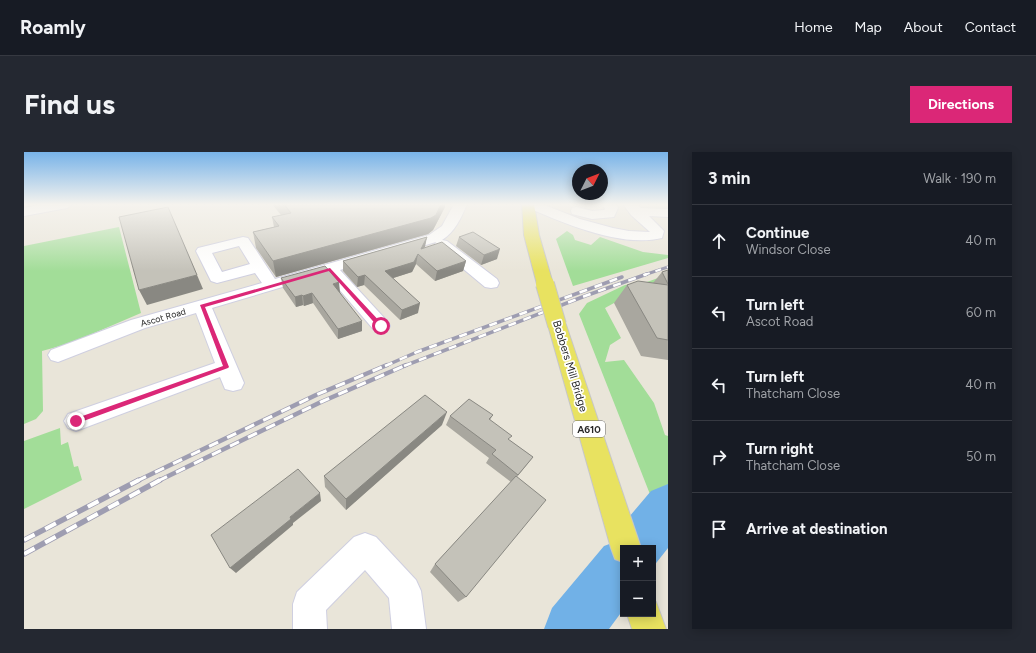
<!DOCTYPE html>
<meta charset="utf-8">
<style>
body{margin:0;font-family:Figtree,sans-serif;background:#242831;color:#f1f3f6}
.controls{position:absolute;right:12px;bottom:12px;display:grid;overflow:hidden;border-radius:0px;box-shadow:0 2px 10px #0003}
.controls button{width:36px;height:36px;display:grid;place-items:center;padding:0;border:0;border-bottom:1px solid #363941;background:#171b24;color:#f1f3f6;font:20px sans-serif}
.compass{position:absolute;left:548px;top:12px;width:36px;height:36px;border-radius:50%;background:#171b24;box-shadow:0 2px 10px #0003;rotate:48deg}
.stop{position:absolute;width:12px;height:12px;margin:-9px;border:3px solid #db2777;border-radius:50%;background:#fff}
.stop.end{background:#db2777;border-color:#fff;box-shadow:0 1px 4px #0008}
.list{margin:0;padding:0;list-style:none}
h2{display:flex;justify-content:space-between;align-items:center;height:52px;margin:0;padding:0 16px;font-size:17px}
h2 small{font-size:13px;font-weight:400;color:#9ea1a6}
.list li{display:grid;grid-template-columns:26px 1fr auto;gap:12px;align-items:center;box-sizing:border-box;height:72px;padding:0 16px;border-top:1px solid #363941}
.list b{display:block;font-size:15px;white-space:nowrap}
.list p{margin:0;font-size:13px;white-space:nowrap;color:#9ea1a6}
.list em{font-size:13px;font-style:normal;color:#9ea1a6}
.icon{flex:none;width:22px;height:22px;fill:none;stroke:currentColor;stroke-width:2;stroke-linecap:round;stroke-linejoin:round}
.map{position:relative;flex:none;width:644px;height:477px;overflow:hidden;border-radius:0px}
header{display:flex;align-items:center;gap:24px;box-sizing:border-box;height:56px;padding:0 20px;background:#171b24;border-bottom:1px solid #363941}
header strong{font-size:19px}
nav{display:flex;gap:22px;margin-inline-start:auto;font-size:14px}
.intro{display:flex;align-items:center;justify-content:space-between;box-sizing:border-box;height:96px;padding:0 24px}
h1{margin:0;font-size:28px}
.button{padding:10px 18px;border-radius:0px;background:#db2777;color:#fff;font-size:14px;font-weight:700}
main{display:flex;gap:24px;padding:0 24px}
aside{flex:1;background:#171b24;border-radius:0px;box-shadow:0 2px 10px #0003}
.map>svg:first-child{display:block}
.green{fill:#a2dd98}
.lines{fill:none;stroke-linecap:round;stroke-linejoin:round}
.river{fill:#71b1e7;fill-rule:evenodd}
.minor-casing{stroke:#cfcfe0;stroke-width:2}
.major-casing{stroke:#c7c7c7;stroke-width:2}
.minor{fill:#fff;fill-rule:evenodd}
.major{fill:#e8e260;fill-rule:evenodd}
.rail-far3-casing{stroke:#9e9db1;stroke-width:3}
.rail-far2-casing{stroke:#9e9db1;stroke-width:3.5}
.rail-far1-casing{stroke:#9e9db1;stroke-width:4.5}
.rail-casing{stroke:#9e9db1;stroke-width:5.5}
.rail-far3{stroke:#fff;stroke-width:2;stroke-dasharray:6;stroke-linecap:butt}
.rail-far2{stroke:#fff;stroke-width:2.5;stroke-dasharray:8;stroke-linecap:butt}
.rail-far1{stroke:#fff;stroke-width:3;stroke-dasharray:10;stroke-linecap:butt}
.rail{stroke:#fff;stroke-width:4;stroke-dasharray:12;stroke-linecap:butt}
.major-bridge-casing{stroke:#c7c7c7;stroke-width:20;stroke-linecap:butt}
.major-bridge{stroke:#e8e260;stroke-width:18}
.wall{fill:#a9a79f}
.shaded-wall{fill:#898882}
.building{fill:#c4c2b9;stroke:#898882}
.route{fill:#db2777}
.labels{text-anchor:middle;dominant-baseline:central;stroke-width:3.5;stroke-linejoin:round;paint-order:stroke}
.far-street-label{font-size:9px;fill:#272727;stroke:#fff}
.shield{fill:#fff;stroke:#686868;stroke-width:1}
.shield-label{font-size:10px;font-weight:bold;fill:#272727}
.street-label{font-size:11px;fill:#272727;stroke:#fff}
</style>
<header>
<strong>Roamly</strong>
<nav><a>Home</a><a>Map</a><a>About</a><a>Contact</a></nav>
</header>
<div class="intro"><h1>Find us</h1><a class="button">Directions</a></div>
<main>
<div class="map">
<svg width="644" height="477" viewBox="0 0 644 477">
<rect width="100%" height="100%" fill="#e9e5d9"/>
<g class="green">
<polygon points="95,75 117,161 47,191 18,199 19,259 12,267 0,272 0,94"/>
<polygon points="543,79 549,83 551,88 567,93 576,85 619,100 644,103 644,106 549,134 532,87"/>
<polygon points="634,126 644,135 590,151 581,156 597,186 586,193 581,210 600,208 630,251 641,283 644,284 644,347 633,360 555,162 563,151 601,133 623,130"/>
<polygon points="36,276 37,293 44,290 50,315 54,314 58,328 0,357 0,289"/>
</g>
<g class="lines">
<polygon class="river" points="644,332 644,396 629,415 629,396 599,396 599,458 585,477 520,477 528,456 580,394 588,391 594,378 627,339"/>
<g class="minor-casing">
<g id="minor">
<polygon points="20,52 49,52 43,56 0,64 0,56"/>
<path d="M430 52H443C437 66 431 80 418 88L423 89 473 127 475 131 473 135 467 136 461 135 413 95 411 92 412 90 316 118 364 170 366 174 364 178 357 180 350 178 302 122 188 156 220 231 217 237 209 239 201 237 196 225 52 279 44 276 40 269 44 262 191 211 172 161 121 176 34 210 27 208 24 203 27 198 107 168 238 131 231 121 193 131 187 129 172 99 174 96 219 85 224 86 251 127 405 83 418 74ZM215 94 226 112 198 120 188 101Z"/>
<path d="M500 52H518L556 67 589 76 605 79 626 80 607 63 599 52H613L617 56 644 57V65L625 64 640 79 638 86C596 96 540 71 502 55Z"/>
<polygon points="578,52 593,53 594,56 590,65 568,67 548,62 547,59 548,56 553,55 568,59 580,58 581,57"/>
<polygon points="341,381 352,385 392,428 397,439 402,477 368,477 365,446 341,418 302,458 303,477 269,477 269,452 273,440 330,385"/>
</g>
</g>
<g class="major-casing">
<g id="major">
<polygon points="498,52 510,52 515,83 529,132 527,136 521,137 515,136 513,132 500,83"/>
<polygon points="533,167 540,169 542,173 617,396 599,396 599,410 591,407 587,396 524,173 526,169"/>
<polygon points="629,449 632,450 642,477 608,477 603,462 629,462"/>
</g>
</g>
<use href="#minor" class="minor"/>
<use href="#major" class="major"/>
<g class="rail-far3-casing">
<polyline id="rail-far3" points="620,123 644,115"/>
</g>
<g class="rail-far2-casing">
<g id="rail-far2">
<polyline points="361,214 393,200 598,125"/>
<polyline points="380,214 561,144 623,122"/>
</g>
</g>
<g class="rail-far1-casing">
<g id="rail-far1">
<polyline points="113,329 292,243 363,213"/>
<polyline points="134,329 297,250 382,213"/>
</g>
</g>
<g class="rail-casing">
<g id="rail">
<polyline points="0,388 115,328"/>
<polyline points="0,402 136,328"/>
</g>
</g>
<use href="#rail-far3" class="rail-far3"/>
<use href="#rail-far2" class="rail-far2"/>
<use href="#rail-far1" class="rail-far1"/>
<use href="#rail" class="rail"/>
<g class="major-bridge-casing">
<polyline id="major-bridge" points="521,132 533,173"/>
</g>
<use href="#major-bridge" class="major-bridge"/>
</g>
<g class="wall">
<polygon points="248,52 421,52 421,55 409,78 404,82 252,125 232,96 229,80 250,75 248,65 257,63"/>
<polygon points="403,85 400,96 442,109 439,119 411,129 392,112 388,120 369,126 394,161 376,168 340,133 333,135 319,119 319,109"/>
<polygon points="435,85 473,107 457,113 432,94"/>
<polygon points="644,118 644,208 617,204 590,151 603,133 629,131 638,120"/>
<polygon points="257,126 316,140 338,179 314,187 289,151 280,154 279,153 272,155 259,136"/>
<polygon points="469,263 466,268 485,288 509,305 493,325 442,445 434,450 406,420 411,412 487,330 462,311 465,306 422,273 426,264"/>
<polygon points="418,273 322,358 301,335 300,324"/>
</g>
<g class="shaded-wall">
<polygon points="417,52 421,52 421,55 409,78 404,82 252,125 249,109"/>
<polygon points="403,85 401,95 396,104 397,97"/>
<polygon points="476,97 473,107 457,113 460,103"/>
<polygon points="394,102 392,112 388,120 360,129 361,119"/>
<polygon points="442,109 439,119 411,129 413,119"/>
<polygon points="173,123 179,137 123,153 115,138"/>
<polygon points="341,123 340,133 333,135 334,125"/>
<polygon points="315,130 316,140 309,142 309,132"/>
<polygon points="288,141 289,151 280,154 279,144"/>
<polygon points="278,143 279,153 272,155 271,145"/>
<polygon points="396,151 394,161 376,168 378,158"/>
<polygon points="338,169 338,179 314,187 314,177"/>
<polygon points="423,260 418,273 322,358 322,347"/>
<polygon points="296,341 297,349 269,371 269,373 212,421 206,416 266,365"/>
</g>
<g class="building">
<polygon points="260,52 417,52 412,63 407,66 249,109 229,80 255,74 248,65 267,61"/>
<polygon points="144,55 173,123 115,138 95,65"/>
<polygon points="449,80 476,97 460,103 435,85"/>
<polygon points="403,85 397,97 418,90 442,109 413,119 394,102 390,110 361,119 396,151 378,158 341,123 334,125 319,109"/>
<polygon points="301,114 315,130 309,132 338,169 314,177 288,141 279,144 278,143 271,145 257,126"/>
<polygon points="644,118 644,132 638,120"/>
<polygon points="614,129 644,133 644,188 633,186 603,133"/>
<polygon points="401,243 423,260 322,347 300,324"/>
<polygon points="445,247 469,263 465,267 488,284 484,287 509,305 494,323 468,302 472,298 426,264"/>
<polygon points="274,317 296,341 266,365 267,367 206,416 187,383"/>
<polygon points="492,324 522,348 442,445 411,412"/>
</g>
<linearGradient id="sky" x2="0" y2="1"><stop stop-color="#78b3e8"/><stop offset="0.44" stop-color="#f5f3ee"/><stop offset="1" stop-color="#f5f3ee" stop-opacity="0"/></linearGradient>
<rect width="644" height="119" fill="url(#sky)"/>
<polygon class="route" points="306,116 359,173 359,176 355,176 305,119 181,155 205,215 204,216 54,271 50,271 50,267 199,214 176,153"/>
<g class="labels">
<g class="far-street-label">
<text transform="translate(139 165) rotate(-16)">Ascot Road</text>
</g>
<rect class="shield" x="549" y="269" width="32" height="16" rx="3"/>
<g class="shield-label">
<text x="565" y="277">A610</text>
</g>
<g class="street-label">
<text transform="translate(546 214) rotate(73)">Bobbers Mill Bridge</text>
</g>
</g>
</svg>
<div class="controls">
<button>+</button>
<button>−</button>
</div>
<svg class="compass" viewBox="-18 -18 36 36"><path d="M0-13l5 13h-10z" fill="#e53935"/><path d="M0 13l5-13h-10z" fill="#9ea1a6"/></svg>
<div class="stop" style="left:357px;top:174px"></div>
<div class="stop end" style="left:52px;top:269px"></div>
</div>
<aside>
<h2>3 min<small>Walk · 190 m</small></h2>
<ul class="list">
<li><svg class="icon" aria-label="ahead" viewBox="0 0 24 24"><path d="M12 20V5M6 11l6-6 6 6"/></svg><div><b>Continue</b><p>Windsor Close</p></div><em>40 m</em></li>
<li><svg class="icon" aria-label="left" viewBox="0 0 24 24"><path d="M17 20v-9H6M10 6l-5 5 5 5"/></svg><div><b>Turn left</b><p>Ascot Road</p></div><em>60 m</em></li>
<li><svg class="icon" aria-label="left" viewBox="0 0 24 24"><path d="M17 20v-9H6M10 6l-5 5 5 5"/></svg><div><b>Turn left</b><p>Thatcham Close</p></div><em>40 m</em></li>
<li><svg class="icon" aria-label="right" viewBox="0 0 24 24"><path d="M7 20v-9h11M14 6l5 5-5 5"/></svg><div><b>Turn right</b><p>Thatcham Close</p></div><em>50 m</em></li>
<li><svg class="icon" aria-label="arrive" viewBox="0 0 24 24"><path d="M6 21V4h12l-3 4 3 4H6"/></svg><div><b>Arrive at destination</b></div></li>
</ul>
</aside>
</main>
